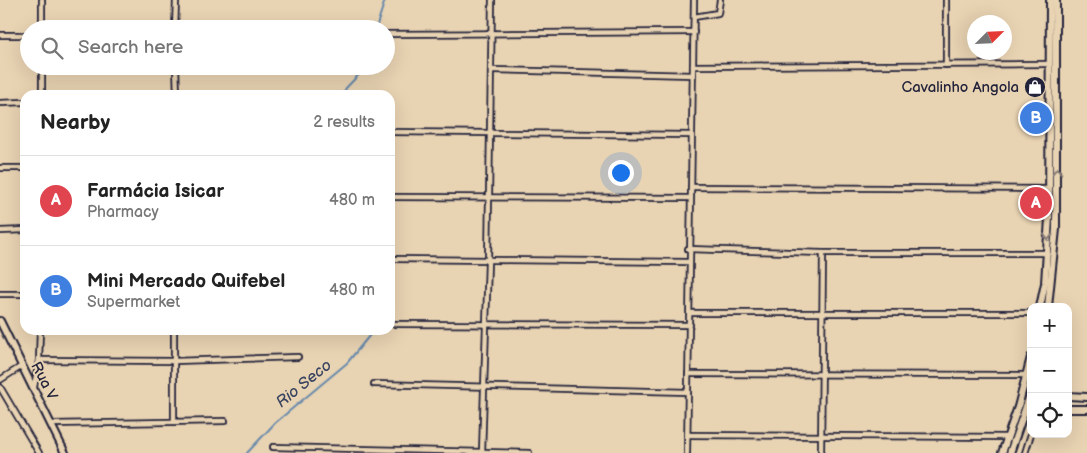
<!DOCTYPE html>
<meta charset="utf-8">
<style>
body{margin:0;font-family:"Balsamiq Sans",sans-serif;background:#f6f6f6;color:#222}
.controls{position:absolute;right:15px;bottom:15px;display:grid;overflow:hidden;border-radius:10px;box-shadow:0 5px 20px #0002}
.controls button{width:45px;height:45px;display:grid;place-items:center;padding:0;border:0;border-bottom:1px solid #e0e0e0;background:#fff;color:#222;font:25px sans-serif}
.compass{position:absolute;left:967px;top:15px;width:45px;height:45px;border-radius:50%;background:#fff;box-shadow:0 5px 20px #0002;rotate:66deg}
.you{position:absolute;left:620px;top:172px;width:18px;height:18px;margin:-12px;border:4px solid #fff;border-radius:50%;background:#1a73e8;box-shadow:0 0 0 8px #1a73e833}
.badge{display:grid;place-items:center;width:32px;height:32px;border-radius:50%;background:#111827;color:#fff;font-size:16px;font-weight:700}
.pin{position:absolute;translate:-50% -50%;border:2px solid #fff;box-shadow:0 1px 5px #0006}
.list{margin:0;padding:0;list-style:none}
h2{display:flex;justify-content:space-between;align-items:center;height:65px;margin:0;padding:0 20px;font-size:21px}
h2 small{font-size:16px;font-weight:400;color:#767676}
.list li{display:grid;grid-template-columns:32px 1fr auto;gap:15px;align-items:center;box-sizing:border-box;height:90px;padding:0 20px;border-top:1px solid #e0e0e0}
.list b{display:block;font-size:19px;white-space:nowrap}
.list p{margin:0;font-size:16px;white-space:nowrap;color:#767676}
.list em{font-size:16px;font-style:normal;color:#767676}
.icon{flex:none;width:28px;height:28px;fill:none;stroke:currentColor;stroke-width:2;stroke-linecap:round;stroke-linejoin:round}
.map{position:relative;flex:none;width:1087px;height:453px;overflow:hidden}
.search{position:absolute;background:#fff;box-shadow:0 5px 20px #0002;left:20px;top:20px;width:375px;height:55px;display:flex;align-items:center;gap:12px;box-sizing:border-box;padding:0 18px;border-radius:28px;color:#767676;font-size:19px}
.panel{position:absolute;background:#fff;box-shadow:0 5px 20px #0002;left:20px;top:90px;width:375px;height:245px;border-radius:15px}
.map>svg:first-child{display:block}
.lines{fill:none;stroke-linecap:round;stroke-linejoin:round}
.stream{stroke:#698aac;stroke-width:2}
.street-casing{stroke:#22223b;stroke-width:8}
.secondary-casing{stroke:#22223b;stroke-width:10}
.street{stroke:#e8d3b2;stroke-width:4.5}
.secondary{stroke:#e8d3b2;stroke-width:6}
.oneway{stroke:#857a76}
.labels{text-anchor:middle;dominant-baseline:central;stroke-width:4;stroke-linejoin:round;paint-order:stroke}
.poi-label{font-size:15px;fill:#22223b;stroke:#e8d3b2;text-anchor:end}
.street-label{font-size:15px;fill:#22223b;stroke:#e8d3b2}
.water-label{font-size:16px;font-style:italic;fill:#3a4561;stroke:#e8d3b2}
</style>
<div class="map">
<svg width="1087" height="453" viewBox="0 0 1087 453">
<rect width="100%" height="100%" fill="#e8d3b2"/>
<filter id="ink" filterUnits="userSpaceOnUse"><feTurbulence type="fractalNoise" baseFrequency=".02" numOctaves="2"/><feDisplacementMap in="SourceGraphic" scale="10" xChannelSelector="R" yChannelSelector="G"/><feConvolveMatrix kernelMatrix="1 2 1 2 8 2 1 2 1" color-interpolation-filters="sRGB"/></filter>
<g filter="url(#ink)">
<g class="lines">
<g class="stream">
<polyline points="377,25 385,0"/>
<polyline points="343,95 346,88 367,66"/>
<polyline points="247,453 275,423 347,363 374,330"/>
</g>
<g class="street-casing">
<g id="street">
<polyline points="946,0 946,65"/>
<polyline points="694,17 718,13 720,0"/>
<polyline points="42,29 42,0"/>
<polyline points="175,29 176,0"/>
<polyline points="386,34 694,32"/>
<polyline points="0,35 29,35"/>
<polyline points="42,66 42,95"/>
<polyline points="176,66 177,95"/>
<polyline points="693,66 1049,64"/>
<polyline points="491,70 693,75"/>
<polyline points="0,103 25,102"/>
<polyline points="390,132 691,135"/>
<polyline points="0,168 25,168"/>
<polyline points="691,187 1050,189"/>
<polyline points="390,197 690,198"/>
<polyline points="0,231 25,230"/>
<polyline points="688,249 823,253 1048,253"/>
<polyline points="394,259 688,262"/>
<polyline points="0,294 25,294"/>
<polyline points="690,313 1031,313"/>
<polyline points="393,324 690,325"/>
<polyline points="39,360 174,361 298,357"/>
<polyline points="688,374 1026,375"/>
<polyline points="0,380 22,366"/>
<polyline points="374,384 688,392"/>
<polyline points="0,387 39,453"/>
<polyline points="34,387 39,360 40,330"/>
<polyline points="174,422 174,330"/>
<polyline points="52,424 225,421"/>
<polyline points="687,435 1008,437"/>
<polyline points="273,447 529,453"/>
<polyline points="482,453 488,261 492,0"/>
<polyline points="687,453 694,0"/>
<polyline points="821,453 823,253"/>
<polyline points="1025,453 1031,434"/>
</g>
</g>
<g class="secondary-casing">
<g id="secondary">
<polyline points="1040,307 1045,283 1049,218 1050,0"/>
<polyline points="1048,307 1056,229 1056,0"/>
<polyline points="0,321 65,453"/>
<polyline points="1068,396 1087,397"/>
<polyline points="1068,409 1087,409"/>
<polyline points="1002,453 1018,407 1031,357"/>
<polyline points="1010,453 1031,392"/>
</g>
</g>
<use href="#street" class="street"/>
<use href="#secondary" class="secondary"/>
</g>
<defs><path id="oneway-chevron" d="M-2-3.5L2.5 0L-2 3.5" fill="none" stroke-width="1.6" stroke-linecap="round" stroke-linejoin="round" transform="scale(1.25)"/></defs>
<g class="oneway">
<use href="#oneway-chevron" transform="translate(1057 171) rotate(-90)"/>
<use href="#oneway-chevron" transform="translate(1048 237) rotate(93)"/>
</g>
</g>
<defs>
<g id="shop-disc" transform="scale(1.125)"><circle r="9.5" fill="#22223b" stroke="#e8d3b2"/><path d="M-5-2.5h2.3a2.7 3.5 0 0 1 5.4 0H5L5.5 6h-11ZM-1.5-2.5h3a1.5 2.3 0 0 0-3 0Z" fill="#fff"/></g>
</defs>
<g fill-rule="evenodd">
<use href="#shop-disc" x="1035" y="87"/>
</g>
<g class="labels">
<g class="poi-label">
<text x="1019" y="87">Cavalinho Angola</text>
</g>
<g class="street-label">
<text transform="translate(44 381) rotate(63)">Rua V</text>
</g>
<g class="water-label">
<text transform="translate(304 384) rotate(-39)">Rio Seco</text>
</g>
</g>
</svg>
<div class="controls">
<button>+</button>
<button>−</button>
<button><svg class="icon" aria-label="locate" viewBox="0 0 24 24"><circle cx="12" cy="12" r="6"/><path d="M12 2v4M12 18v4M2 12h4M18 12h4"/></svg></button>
</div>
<svg class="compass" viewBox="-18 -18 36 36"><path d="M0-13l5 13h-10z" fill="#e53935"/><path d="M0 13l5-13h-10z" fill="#767676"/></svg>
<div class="you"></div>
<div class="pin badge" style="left:1036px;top:203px;background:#e0444e">A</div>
<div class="pin badge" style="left:1036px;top:118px;background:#3f7fe0">B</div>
<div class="search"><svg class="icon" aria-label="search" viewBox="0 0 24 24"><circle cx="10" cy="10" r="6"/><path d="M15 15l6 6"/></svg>Search here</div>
<section class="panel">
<h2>Nearby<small>2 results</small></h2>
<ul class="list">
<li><span class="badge" style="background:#e0444e">A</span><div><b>Farmácia Isicar</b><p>Pharmacy</p></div><em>480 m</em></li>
<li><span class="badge" style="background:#3f7fe0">B</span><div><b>Mini Mercado Quifebel</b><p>Supermarket</p></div><em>480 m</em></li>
</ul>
</section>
</div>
